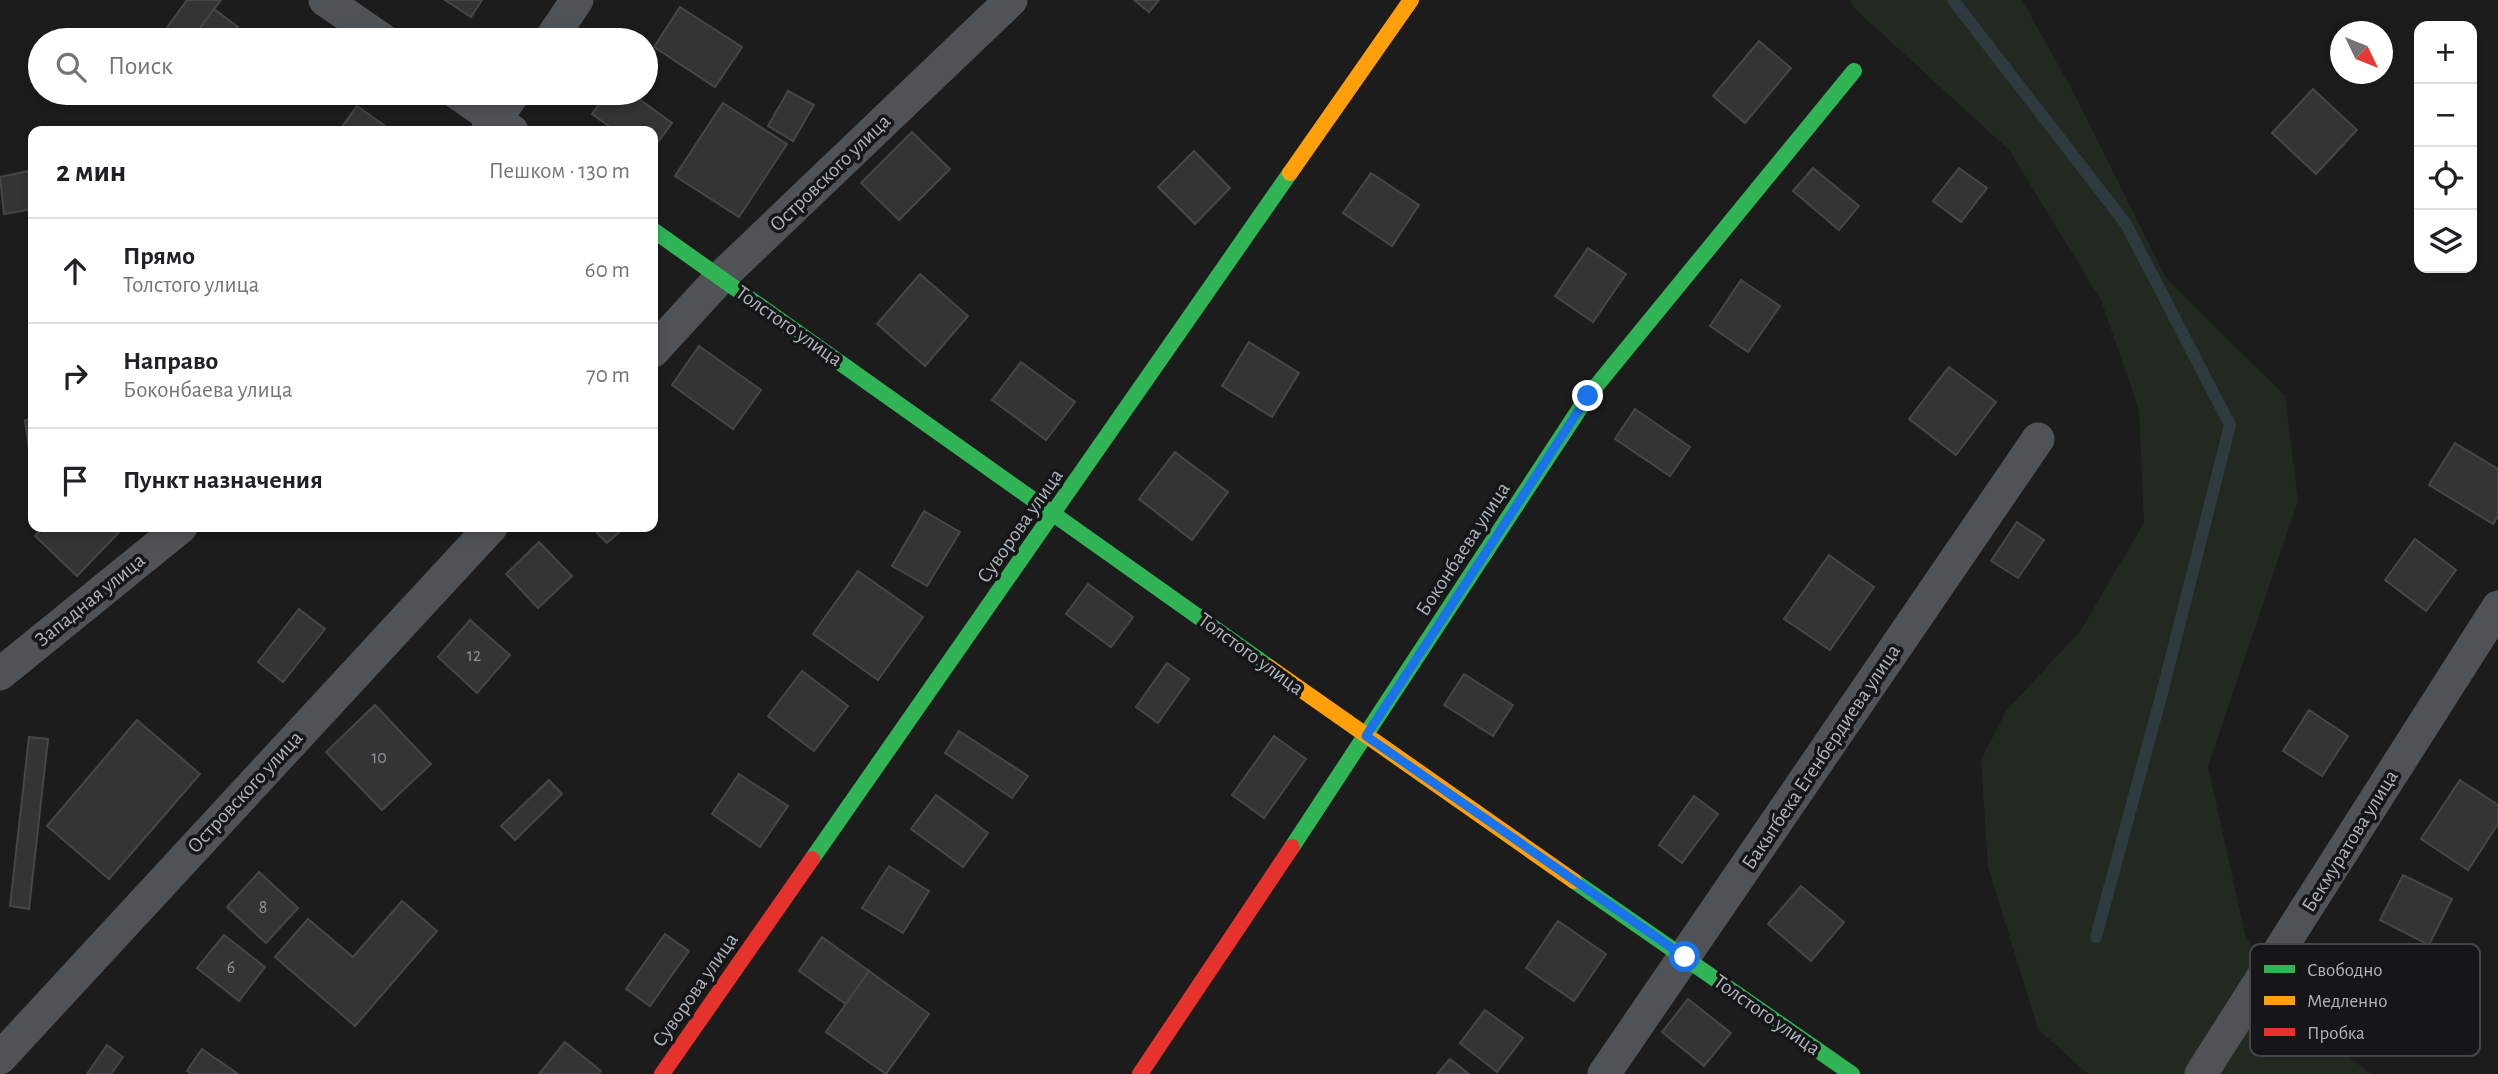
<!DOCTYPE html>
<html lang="ru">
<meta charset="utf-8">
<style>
body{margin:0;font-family:"Alegreya Sans",sans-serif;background:#f2f2f2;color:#202124}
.controls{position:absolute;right:21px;top:21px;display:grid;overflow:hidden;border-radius:14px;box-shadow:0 4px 10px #0003}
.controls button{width:63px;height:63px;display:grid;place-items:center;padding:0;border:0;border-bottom:2px solid #e0e0e0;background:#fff;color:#202124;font:35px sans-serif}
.compass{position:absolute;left:2330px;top:21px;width:63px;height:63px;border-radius:50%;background:#fff;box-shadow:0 4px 10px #0003;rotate:133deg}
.stop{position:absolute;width:21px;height:21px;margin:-16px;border:5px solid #1a73e8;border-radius:50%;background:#fff}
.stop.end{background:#1a73e8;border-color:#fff;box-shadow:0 2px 7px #0008}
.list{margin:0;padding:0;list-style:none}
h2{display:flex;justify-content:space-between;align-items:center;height:91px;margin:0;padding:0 28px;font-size:30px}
h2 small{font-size:23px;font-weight:400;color:#757577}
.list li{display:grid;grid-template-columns:46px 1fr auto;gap:21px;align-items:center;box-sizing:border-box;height:105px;padding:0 28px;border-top:2px solid #e0e0e0}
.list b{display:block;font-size:26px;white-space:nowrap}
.list p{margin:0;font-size:23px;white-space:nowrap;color:#757577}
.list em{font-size:23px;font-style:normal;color:#757577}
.icon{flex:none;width:38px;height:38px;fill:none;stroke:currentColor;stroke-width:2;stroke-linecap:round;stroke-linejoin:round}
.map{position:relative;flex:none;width:2498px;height:1074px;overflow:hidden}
.search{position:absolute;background:#fff;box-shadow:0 4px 10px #0003;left:28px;top:28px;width:630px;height:77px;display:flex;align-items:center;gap:18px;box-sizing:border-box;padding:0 24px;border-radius:38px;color:#757577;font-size:26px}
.panel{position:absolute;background:#fff;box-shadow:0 4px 10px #0003;left:28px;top:126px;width:630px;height:406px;border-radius:14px}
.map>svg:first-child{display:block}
.green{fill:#222921}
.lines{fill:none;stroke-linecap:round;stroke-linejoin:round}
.stream{stroke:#2e3a3e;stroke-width:12}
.building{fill:#343434;stroke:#444648;stroke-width:2}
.street{stroke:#505355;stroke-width:33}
.fast{stroke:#30b455;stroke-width:16}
.slow{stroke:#ff9f0a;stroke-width:16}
.jam{stroke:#e5322d;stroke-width:16}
.route{stroke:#1a73e8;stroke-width:9}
.labels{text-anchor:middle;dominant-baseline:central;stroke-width:7;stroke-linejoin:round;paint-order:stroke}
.number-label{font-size:18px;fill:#8f959a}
.street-label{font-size:21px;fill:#adb5bc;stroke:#161618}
.key{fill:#161618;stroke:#434649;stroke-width:2}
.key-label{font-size:19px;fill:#adb5bc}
</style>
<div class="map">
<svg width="2498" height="1074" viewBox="0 0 2498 1074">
<rect width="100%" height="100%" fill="#1c1c1c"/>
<polygon class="green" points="1850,0 2022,0 2076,97 2166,278 2285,396 2298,501 2208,766 2245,934 2271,984 2313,1030 2371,1074 2088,1074 2038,1029 1988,867 1981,760 2006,711 2081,630 2144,523 2139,410 2101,300 2009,150 1854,8"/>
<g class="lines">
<polyline class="stream" points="1953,0 2126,224 2230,425 2162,693 2096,937"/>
</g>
<g class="building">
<polygon points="187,0 221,0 191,40 173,40 163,33"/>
<polygon points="445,0 482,0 471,17"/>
<polygon points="1134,0 1159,0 1149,12"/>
<polygon points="680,7 742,47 715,87 654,47"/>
<polygon points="214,9 238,27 228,40 191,40"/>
<polygon points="269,31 282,40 262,40"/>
<polygon points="1759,41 1791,68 1745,123 1713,96"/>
<polygon points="2313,89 2357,130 2316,174 2272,133"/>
<polygon points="788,91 814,105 793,141 768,126"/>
<polygon points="252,93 273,93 266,103"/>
<polygon points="607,93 631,93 672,123 653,149 653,131 616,131 592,114"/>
<polygon points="723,103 787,144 739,217 675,176"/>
<polygon points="357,106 392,131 339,131"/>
<polygon points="912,132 950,169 899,220 861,183"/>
<polygon points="1194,151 1230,188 1195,224 1158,187"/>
<polygon points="1813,168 1859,206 1839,230 1793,191"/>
<polygon points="1959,168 1987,188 1961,222 1933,201"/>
<polygon points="33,170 33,209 4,214 0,177"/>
<polygon points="1371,173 1419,205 1392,246 1343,213"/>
<polygon points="1588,248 1626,274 1593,322 1555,296"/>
<polygon points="29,266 33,266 33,307 32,307"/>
<polygon points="920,274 968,316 925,366 877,324"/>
<polygon points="1741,280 1780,306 1748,352 1710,326"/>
<polygon points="1249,342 1299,373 1272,417 1222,386"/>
<polygon points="699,346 761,390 733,429 672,385"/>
<polygon points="1021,362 1075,402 1046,440 992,400"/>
<polygon points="1949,367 1996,402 1956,455 1909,419"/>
<polygon points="1635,409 1690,447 1670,476 1615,439"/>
<polygon points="33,419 33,456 30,456 25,420"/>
<polygon points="2455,443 2498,469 2498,516 2493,524 2429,485"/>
<polygon points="1175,452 1228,492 1192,540 1139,499"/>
<polygon points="924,511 960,532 927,586 892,566"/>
<polygon points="2017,522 2044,540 2018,578 1991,561"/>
<polygon points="43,527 124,527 77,576 35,536"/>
<polygon points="591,527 625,527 607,543"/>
<polygon points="2415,539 2456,570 2426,611 2385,580"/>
<polygon points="539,542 572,576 538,608 506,574"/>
<polygon points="1829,555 1874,587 1830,650 1784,619"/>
<polygon points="858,571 923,617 878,680 813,634"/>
<polygon points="1088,584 1133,617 1111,647 1066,614"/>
<polygon points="299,609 325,629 283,682 258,662"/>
<polygon points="470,620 510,655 477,693 438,657"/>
<polygon points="1167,663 1189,679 1158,723 1136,707"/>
<polygon points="802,671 848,706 814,751 768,716"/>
<polygon points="1464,674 1513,705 1493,736 1444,705"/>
<polygon points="375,705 431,764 382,810 326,752"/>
<polygon points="2309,710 2348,736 2322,776 2283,751"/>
<polygon points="137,720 200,774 109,879 47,826"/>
<polygon points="959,731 1028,776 1012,798 945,753"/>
<polygon points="1274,736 1306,759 1264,818 1232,795"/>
<polygon points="29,737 48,739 29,909 10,906"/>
<polygon points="739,774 788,806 760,847 712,814"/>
<polygon points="549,780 562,794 515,840 501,826"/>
<polygon points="2460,780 2498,805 2498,824 2468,870 2421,839"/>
<polygon points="936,795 988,833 963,867 911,829"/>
<polygon points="1694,796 1718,814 1682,863 1659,845"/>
<polygon points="889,866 929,891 903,933 862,908"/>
<polygon points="259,872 298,908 266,943 227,907"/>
<polygon points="2403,875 2452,899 2429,945 2380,920"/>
<polygon points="1801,886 1844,922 1811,961 1768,924"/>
<polygon points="402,901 437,931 355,1026 275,957 308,919 353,957"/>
<polygon points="1558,921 1606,954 1574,1001 1526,968"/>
<polygon points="665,934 689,951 650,1006 626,989"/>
<polygon points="224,935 265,967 239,1001 197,968"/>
<polygon points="822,937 869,971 846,1004 799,971"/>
<polygon points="869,971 929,1014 886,1074 826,1032"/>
<polygon points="1688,999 1731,1033 1704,1066 1662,1032"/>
<polygon points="1485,1010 1523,1038 1497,1072 1460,1043"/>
<polygon points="565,1042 601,1071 598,1074 539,1074"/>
<polygon points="107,1045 123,1057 111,1074 87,1074"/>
<polygon points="202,1049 238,1074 192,1074 187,1071"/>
<polygon points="1450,1059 1469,1074 1437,1074"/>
</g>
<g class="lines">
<g class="street">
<polyline points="325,0 383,40"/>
<polyline points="550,40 577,0"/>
<polyline points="457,93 512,131"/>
<polyline points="487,131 514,93"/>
<polyline points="653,351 720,278 1011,0"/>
<polyline points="0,674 181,527"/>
<polyline points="0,1058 491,527"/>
<polyline points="1604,1074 2038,439"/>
<polyline points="2201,1074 2498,607"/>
</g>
<g class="fast">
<polyline points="653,230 1269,667"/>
<polyline points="1292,847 1588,396 1854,71"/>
<polyline points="812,859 1290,173"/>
<polyline points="1574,881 1852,1074"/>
</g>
<g class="slow">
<polyline points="1290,173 1411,0"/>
<polyline points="1269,667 1574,881"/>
</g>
<g class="jam">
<polyline points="662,1074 812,859"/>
<polyline points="1140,1074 1292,847"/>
</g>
</g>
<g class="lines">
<polyline class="route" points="1588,396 1366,736 1685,957"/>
</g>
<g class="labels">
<g class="number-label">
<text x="474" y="656">12</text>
<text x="379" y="758">10</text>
<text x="263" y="908">8</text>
<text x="231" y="968">6</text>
</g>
<g class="street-label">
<text transform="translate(830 173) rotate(-44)">Островского улица</text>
<text transform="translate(789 326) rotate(35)">Толстого улица</text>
<text transform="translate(1020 526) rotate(-55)">Суворова улица</text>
<text transform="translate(1463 549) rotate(-57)">Боконбаева улица</text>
<text transform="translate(90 600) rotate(-39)">Западная улица</text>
<text transform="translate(1251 654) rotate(36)">Толстого улица</text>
<text transform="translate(1821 757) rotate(-56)">Бакытбека Егенбердиева улица</text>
<text transform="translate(245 792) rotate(-47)">Островского улица</text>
<text transform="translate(2350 841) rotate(-58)">Бекмуратова улица</text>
<text transform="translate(695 990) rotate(-55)">Суворова улица</text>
<text transform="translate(1767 1015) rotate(35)">Толстого улица</text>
</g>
</g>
<rect x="2250" y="944" width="230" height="112" rx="10" class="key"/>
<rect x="2264" y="965" width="31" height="8" fill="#30b455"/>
<rect x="2264" y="996" width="31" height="9" fill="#ff9f0a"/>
<rect x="2264" y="1028" width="31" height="8" fill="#e5322d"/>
<g class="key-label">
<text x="2307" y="976">Свободно</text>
<text x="2307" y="1007">Медленно</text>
<text x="2307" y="1039">Пробка</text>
</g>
</svg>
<div class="controls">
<button>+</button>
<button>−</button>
<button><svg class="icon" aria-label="locate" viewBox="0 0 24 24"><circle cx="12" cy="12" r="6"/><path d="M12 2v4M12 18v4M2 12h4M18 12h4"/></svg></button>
<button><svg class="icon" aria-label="layers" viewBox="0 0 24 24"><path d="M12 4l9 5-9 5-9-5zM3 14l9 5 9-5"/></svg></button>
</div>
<svg class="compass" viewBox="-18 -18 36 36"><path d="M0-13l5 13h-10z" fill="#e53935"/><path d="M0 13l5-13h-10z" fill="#757577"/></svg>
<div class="stop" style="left:1685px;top:957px"></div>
<div class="stop end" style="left:1588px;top:396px"></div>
<div class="search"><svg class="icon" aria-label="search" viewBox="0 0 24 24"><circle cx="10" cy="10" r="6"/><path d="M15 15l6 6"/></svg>Поиск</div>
<section class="panel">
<h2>2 мин<small>Пешком · 130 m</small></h2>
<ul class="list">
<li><svg class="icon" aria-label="ahead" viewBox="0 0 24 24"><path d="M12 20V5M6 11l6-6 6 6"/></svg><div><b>Прямо</b><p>Толстого улица</p></div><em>60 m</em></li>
<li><svg class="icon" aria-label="right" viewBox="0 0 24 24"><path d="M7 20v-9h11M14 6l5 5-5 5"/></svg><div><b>Направо</b><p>Боконбаева улица</p></div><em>70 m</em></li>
<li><svg class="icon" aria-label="arrive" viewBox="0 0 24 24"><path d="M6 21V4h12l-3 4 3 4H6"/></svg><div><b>Пункт назначения</b></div></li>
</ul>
</section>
</div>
